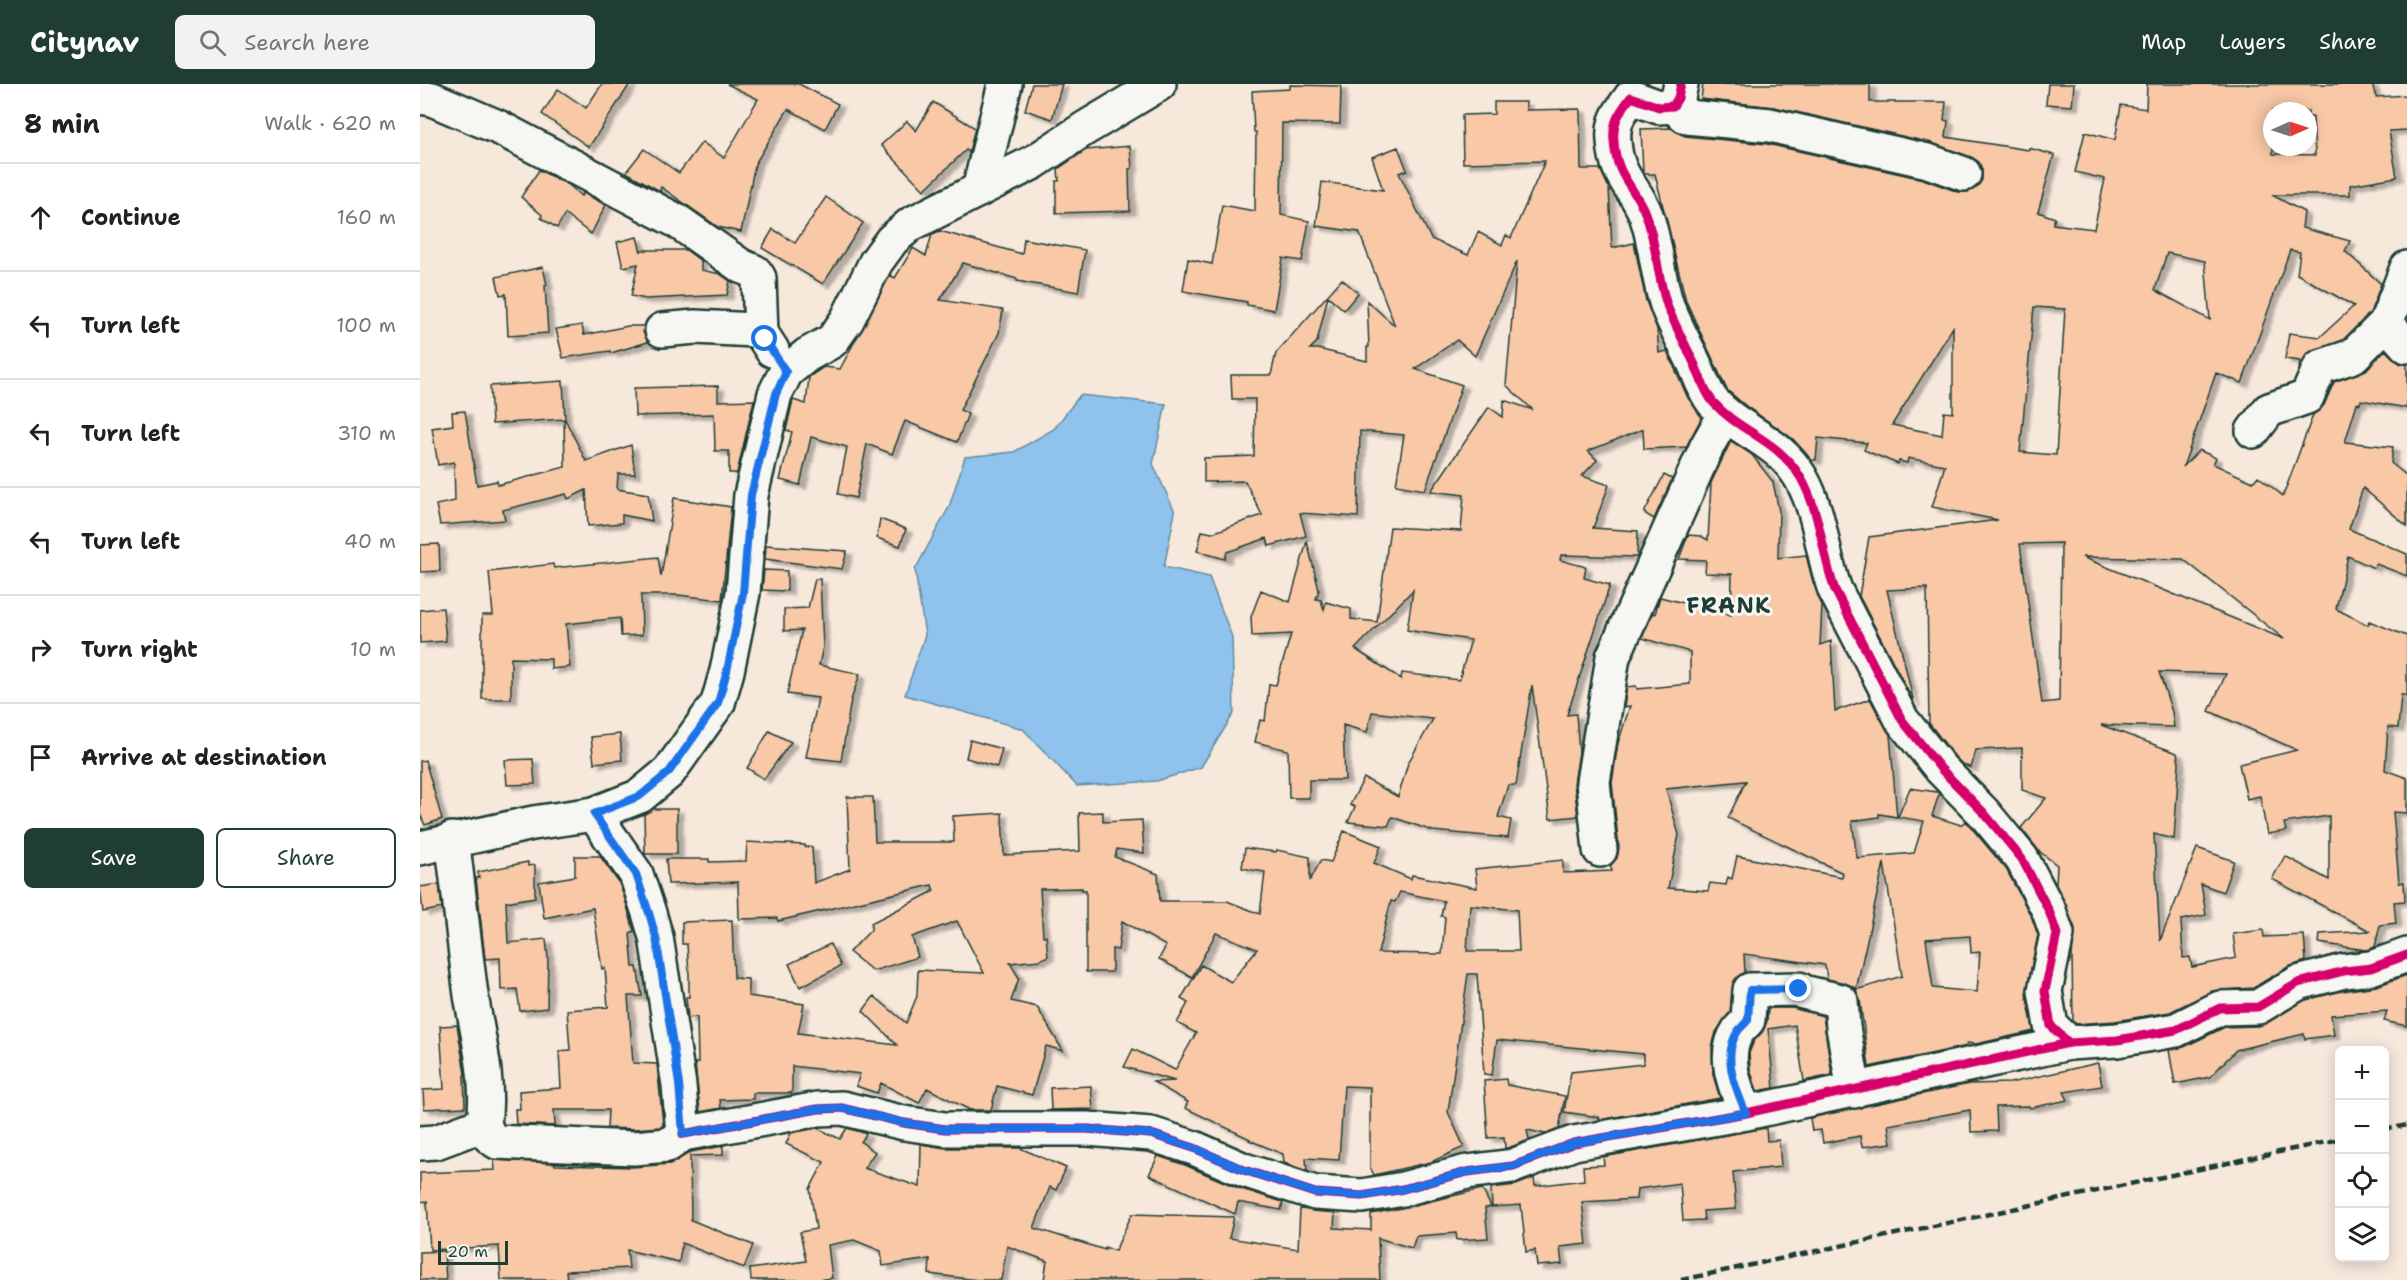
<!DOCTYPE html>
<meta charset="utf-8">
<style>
body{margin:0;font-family:"Shantell Sans",sans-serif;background:#f2f2f2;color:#202124}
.controls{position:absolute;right:18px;bottom:18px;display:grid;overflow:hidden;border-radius:9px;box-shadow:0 3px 15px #0003}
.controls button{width:54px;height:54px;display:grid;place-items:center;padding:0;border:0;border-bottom:2px solid #e0e0e0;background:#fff;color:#202124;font:30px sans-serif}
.compass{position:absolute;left:1843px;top:18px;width:54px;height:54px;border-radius:50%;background:#fff;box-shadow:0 3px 15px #0003;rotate:87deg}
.scale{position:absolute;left:18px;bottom:15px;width:70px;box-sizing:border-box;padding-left:6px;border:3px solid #1f3d34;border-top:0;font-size:16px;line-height:21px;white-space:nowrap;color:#1f3d34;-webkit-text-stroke:4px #f6f6f2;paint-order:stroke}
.stop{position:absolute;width:18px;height:18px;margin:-14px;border:4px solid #1a73e8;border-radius:50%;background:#fff}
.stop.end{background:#1a73e8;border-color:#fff;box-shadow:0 2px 6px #0008}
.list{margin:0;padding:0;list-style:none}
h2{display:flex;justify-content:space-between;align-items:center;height:78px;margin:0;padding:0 24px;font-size:26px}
h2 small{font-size:20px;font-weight:400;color:#757577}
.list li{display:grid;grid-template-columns:39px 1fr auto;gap:18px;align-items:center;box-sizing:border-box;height:108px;padding:0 24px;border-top:2px solid #e0e0e0}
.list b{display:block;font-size:22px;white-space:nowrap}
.list em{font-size:20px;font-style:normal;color:#757577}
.actions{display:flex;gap:12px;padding:18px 24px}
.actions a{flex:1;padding:14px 0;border:2px solid #1f3d34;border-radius:9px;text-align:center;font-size:21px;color:#1f3d34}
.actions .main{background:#1f3d34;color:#fff}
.icon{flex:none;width:33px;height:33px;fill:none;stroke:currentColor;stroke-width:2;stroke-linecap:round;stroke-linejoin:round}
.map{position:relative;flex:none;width:1987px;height:1196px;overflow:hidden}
header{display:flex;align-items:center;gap:36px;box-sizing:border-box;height:84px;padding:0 30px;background:#1f3d34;color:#fff}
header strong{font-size:28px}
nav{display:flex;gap:33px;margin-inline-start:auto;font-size:21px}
.search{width:420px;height:54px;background:#f2f2f2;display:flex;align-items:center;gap:15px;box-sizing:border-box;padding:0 21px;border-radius:9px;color:#757577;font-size:22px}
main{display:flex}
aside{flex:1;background:#fff}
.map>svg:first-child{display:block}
.water{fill:#8fc2ec;stroke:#628da2;stroke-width:1.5}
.building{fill:#f8c8a7;stroke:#1f3d34;stroke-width:1.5;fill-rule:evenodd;filter:url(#shadow)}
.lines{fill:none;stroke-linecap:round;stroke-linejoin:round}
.minor-casing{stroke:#1f3d34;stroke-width:38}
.minor{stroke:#f6f6f2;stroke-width:33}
.rail{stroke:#1f3d34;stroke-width:4.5;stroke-dasharray:9 4.5;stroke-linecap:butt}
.cycleway-casing{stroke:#f6f6f2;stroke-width:13}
.cycleway{stroke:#d6006c;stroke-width:9}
.route{stroke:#1a73e8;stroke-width:8}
.labels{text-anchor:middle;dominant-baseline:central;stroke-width:6;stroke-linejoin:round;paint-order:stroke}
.district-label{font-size:22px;font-weight:bold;letter-spacing:1.5px;fill:#1f3d34;stroke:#f6f6f2}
</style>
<header>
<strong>Citynav</strong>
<div class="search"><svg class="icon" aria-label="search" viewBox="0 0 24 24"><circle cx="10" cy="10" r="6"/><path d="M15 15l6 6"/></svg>Search here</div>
<nav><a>Map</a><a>Layers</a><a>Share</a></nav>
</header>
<main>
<aside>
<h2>8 min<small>Walk · 620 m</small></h2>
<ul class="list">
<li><svg class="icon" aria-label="ahead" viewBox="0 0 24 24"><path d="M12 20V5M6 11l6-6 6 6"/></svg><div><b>Continue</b></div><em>160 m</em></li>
<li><svg class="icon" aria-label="left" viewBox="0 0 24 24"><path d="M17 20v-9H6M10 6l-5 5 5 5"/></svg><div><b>Turn left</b></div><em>100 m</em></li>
<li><svg class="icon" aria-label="left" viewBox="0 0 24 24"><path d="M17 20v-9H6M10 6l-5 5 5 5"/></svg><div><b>Turn left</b></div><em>310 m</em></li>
<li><svg class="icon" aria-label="left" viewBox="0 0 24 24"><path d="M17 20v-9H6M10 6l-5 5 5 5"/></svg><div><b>Turn left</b></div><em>40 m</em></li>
<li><svg class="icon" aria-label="right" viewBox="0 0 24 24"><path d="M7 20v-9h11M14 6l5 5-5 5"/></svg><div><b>Turn right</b></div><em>10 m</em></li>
<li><svg class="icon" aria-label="arrive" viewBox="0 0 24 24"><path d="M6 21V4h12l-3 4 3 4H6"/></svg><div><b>Arrive at destination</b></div></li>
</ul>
<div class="actions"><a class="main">Save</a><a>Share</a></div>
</aside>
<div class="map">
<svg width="1987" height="1196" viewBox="0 0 1987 1196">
<defs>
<filter id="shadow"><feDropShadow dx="6" dy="4" stdDeviation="1.5" flood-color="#0004"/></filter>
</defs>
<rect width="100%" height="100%" fill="#f7e8dc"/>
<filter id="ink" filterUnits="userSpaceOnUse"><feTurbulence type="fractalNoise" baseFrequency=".0167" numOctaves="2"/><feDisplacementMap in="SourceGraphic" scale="12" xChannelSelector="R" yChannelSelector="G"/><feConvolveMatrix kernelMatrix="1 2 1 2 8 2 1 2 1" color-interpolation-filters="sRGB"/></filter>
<g filter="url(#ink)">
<polygon class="water" points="660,311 746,320 733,380 755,428 744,483 789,493 812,553 814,629 781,683 737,697 657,702 603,645 485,611 505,551 495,486 529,423 545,373 594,368 634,345"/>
<g class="building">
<polygon points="182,0 210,0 169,63 122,30 138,5 166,24"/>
<polygon points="307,0 379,0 418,20 405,45 368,25 335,80 321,148 298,143 241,103 240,107 206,88 224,65 259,89 282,58 304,74 338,15"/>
<polygon points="612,0 642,0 632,35 605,26"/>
<path d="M1283 0H1450V18H1526L1524 36 1528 37 1526 53 1609 66V64L1634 71 1618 128 1635 134 1633 140 1674 145 1685 95 1655 88 1665 48 1695 56 1701 21 1726 25 1727 0H1952L1956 13 1987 11V46L1969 47 1977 93 1930 101V111H1852L1884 128 1882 144 1930 157 1925 167 1961 200 1950 229 1923 256 1888 269 1879 284 1880 277 1865 275 1869 249 1900 253 1934 222 1877 190 1880 168 1870 166 1822 299 1796 289 1763 383 1779 366 1796 374 1793 380 1833 398 1838 392 1863 412 1893 331 1904 321 1914 298 1946 286 1965 266 1974 275 1981 280H1987V324L1941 316 1940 320 1937 319 1925 358 1973 363 1971 379 1987 392V442L1943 404 1929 445 1987 470V492L1956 480 1954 484 1928 472 1916 525 1948 541 1949 537 1987 552V611H1981L1978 644 1968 643 1965 686 1987 694V729L1973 728 1979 799 1984 798 1985 817 1974 818 1976 839 1960 841 1955 863 1946 866 1899 859 1900 850 1950 847 1852 795 1865 772 1909 796V732L1864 739 1866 747 1847 750 1840 712 1827 715 1819 680 1877 666 1789 627 1806 590 1739 588 1752 628 1754 643 1681 641 1757 669 1759 679 1754 755 1734 750 1740 857 1777 764 1814 777 1803 808 1781 800 1786 831 1761 836 1763 874 1770 873 1772 883 1816 874 1813 850 1843 846 1844 853 1884 851 1886 877 1868 883 1833 904 1792 907 1750 928 1695 937 1656 940 1653 937 1652 871 1655 844 1636 801 1637 781 1619 767 1601 744 1626 714 1602 706V664L1556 666 1551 684 1542 680 1535 673 1509 639 1507 504 1467 506 1494 619 1439 512 1449 453 1578 436 1512 423 1525 381 1488 374 1487 379 1479 377 1478 380 1444 366 1447 359 1398 354 1396 376H1391L1373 355 1326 322 1307 306 1266 217 1235 90H1225L1223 88 1221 45 1251 44 1265 52 1347 60 1503 95 1538 108H1548L1556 104 1562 96V86L1559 78 1551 73 1512 59 1354 23 1281 15ZM1852 27H1888V33H1893L1895 71 1853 70ZM1747 169 1785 177 1790 236 1735 206ZM1614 223 1645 225 1636 371 1600 368ZM1533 243V329L1524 328 1522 351 1472 341ZM1641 459 1639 617 1622 619 1600 460ZM1662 473 1763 475 1864 555Z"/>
<polygon points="1628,0 1654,0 1652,22 1626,20"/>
<polygon points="870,1 921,2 920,40 862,39 861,131 889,137 882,177 863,174 854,226 827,221 827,218 763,207 768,175 792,180 802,121 835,127 836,48 834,48 832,7 870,5"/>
<polygon points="513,18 555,44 549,68 546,66 504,106 461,61 487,37 496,47"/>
<path d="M1074 18H1106V26L1160 25 1161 85H1180L1189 104 1192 164 1214 159 1226 217 1237 245 1239 269 1247 267 1268 314 1282 333 1266 363 1224 365 1223 345 1168 367 1177 376 1162 392 1189 401 1173 444 1218 447 1217 473 1141 471 1140 476 1166 483 1164 494 1190 501 1147 631 1156 630 1159 668 1154 700 1158 732 1130 735 1112 601 1096 701H1088L1078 733 1091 736 1088 754 1013 747 972 733 968 742 928 738 935 723 930 721 944 694 978 713 988 679 1013 635 952 628 947 648 923 641 925 696H889V714H869L868 666 835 658 840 636 845 637 849 600 856 601 871 550 832 552 831 533 841 506 870 518 887 457 899 506 896 515 901 516 904 526 906 518 931 525V535L957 538 970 443 1041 447 1044 411 1011 407 1069 323 1083 333 1084 316 1113 326 1086 301 1097 177 1055 272 1037 256 995 285 1042 301 1005 406 976 401 984 351 940 347 938 433 880 429 886 452 849 462 847 454 807 468 805 475 777 467 782 447 792 449 842 431 825 397 784 398V374L834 372 835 315H812L811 291H851L856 269 922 195 938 209 924 226 908 212 897 258 890 265H898L947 277V263H949L947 217 975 242 939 148 896 142 902 98 963 106 952 73 978 63 987 86 979 89 1011 155 1048 171 1058 148 1082 161 1086 151 1091 154 1125 77 1043 79 1042 31 1074 30ZM993 506 987 546 1051 556 1039 596 982 589 981 595 935 565Z"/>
<polygon points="710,62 712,84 709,85 710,127 636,129 636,97 639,97 638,85 666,66"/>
<polygon points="119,86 149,101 161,112 163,109 186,121 171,150 145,130 137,144 121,134 122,131 101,113"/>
<polygon points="406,113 443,139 403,200 342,164 353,145 375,159"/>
<polygon points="520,147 602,170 604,155 665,166 658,208 597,197 597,195 543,179 520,216 583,226 579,249 540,326 548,330 537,358 485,337 472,370 447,360 436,414 418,410 427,363 391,353 380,401 360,396 372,348 366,346 373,316 386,320 389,293 404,283 420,285 470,191 475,194 493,164 506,172 512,150"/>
<polygon points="217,153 221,168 221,166 266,166 281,177 281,186 300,190 310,197 307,211 226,215 211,212 218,180 203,183 197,158"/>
<polygon points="123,183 127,201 125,201 128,249 88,252 86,210 80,211 76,193"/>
<polygon points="162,241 164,251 208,242 224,242 223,248 228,258 191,269 190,267 143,274 136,245"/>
<polygon points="143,297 145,335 166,377 211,361 215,390 198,390 197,405 228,410 232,437 202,431 202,439 168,442 166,406 148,415 146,410 83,426 85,436 20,441 16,421 35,417 34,378 18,381 12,344 33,341 32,328 45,327 57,401 77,397 78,401 145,383 144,335 72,340 70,302"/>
<polygon points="298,302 298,317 334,316 317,389 309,389 309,367 295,367 294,330 215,332 214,304"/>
<path d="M1311 357 1332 371 1353 398 1359 427 1358 474 1386 471 1393 498 1402 521 1400 561 1411 557 1415 627 1450 615 1470 651 1477 733 1459 730V733L1432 737 1437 774 1494 769 1504 737 1478 733 1490 704 1517 708 1519 710 1512 732 1541 741 1545 737 1550 742 1586 785 1612 834 1618 851 1606 910 1614 947 1556 960 1547 959V962L1449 983 1440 916 1435 904 1425 899 1407 895 1405 881 1324 870 1325 889 1314 897 1310 928 1296 948 1292 963 1293 991 1300 1014 1180 1036 1179 1033 1144 1028 1151 988 1223 980V970L1077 956 1072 991 1064 990 1057 890H1048L1028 1028 1044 1063 1011 1078 954 1091 950 1083V1003L924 1002 919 1076 886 1074 887 1087 864 1079 863 1070 829 1056 830 1055 765 1024 768 1018 733 998 755 997 704 983 713 965 755 986 776 949 757 939 768 919 761 915 781 881 811 898 837 865 796 849 772 893 739 875 746 862 702 837 698 866 692 865V888H666V806H662V804L620 805 623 852H626L628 872 620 876 590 879 599 894 591 917 617 923 643 967 626 962 612 1011 577 1002 571 1026H550L507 1004 499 1019 461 999 457 1009 436 1002 440 990 372 982V1009H333V1015L300 1016 301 1024 280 1028 275 979H278L277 933 268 934 266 913H269V890L267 860H262V838L312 836 314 894 328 895V912L384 920 378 949 477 961 443 927 454 912 486 939 497 912 498 886 564 889 537 837 492 853 498 873 453 887 429 868 451 846V839L514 807 512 801 358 837 357 834 319 835 318 798 248 800 246 775H289V778L326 777 327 758 385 761V763H392L394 799 430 785 427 713H453L455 758H534L533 732 582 729 584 771 660 767 659 729 683 728V738L722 736 724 769 697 765 695 773 738 790 740 817H807L840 830 845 788 822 784 825 764 856 768 857 766 890 773V797L901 776 911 778 924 747 961 762 954 779 991 795 992 791 1057 804 1055 785 1143 776V789L1192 787 1190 782 1197 774 1199 764 1192 699 1198 659 1210 622 1204 623 1207 603 1216 602 1217 605 1270 600V568L1222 554 1233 529 1235 530 1240 513 1311 531 1312 490 1285 489 1286 476 1259 475 1268 451 1281 452 1288 456 1291 399ZM1326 697 1308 734 1423 789 1422 793 1317 772 1312 795 1308 793 1306 801 1290 799 1288 807 1248 804 1259 751 1246 705ZM1464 779 1482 892 1436 906ZM980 808 1024 817 1021 832 1025 833 1022 870 958 869 971 817 975 818ZM1050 821 1097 826 1099 867H1047ZM1550 852 1551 869 1560 868 1557 908 1513 904 1506 855Z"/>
<polygon points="1244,391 1252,395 1234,435 1224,429"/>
<polygon points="254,414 311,423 302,516 258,511 221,511 222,551 201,552 200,534 146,540 150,583 131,585 131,575 91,574 91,615 62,615 62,531 73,531 69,488 133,480 134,484 238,473 241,493"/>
<polygon points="460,435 486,445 480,462 457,454"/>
<polygon points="19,460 20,487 0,488 0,461"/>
<polygon points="346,461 398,465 427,467 422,485 345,475"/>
<polygon points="344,486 367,487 367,507 342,506"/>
<polygon points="395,495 400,495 403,563 399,581 440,590 431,616 421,677 386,673 398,614 367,610 382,546 364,547 364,525 388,524"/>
<polygon points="23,524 26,557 0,559 0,526"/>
<polygon points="349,647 371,658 344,695 327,684"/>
<polygon points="200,650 202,676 174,679 171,653"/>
<polygon points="550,656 582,665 577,683 546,674"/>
<polygon points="113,675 115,700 87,701 85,676"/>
<polygon points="5,676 22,735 5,741 0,730 0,677"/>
<polygon points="233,725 257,725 257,770 225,770 224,730"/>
<polygon points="155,772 180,772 199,799 205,815 214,847 210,849 213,883 217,883 222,912 208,912 213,979 237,980 243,1041 241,1043 214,1045 187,1044 188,1026 134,1026 135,1042 96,1040 95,1025 100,1025 99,1007 141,1004 139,967 150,966 147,926 188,923 185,884 182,885 173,824 124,834 119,798 155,792"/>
<polygon points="108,778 108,782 115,781 115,813 86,818 88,859 126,855 128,875 127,924 100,927 97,905 81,906 80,874 65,875 56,794 59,794 58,788"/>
<polygon points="19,800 22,824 3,828 0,803"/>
<polygon points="410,860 421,882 380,903 369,880"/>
<polygon points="1987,891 1987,942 1964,937 1967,927 1911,931 1914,951 1885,955 1884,950 1816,966 1790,993 1755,1000 1749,966 1764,963 1805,943 1838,942 1847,939 1885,916 1922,907 1957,902"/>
<polygon points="1348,924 1373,924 1403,932 1412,991 1384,997 1375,941 1348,945 1354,1004 1337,1007 1330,985 1329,969 1334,957 1343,947 1347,937"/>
<polygon points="37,941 45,990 44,991 45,1023 4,1025 3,1006 24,1005 20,942"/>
<polygon points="1678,979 1682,1002 1644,1008 1648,1016 1610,1024 1609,1022 1576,1023 1577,1047 1551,1048 1550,1026 1468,1041 1471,1059 1442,1063 1440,1052 1403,1059 1401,1046 1392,1047 1390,1034 1549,1000 1590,999"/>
<polygon points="1086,995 1087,1001 1145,1012 1139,1045 1126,1050 1107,1046 1109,1056 1088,1064 1085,1064 1084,1053 1068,1054 1064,997"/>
<polygon points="671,1002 673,1025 631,1026 630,1004"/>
<polygon points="397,1044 420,1055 427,1044 444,1049 446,1050 441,1058 455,1068 444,1084 500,1103 501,1060 525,1064 600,1064 646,1084 636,1106 630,1103 614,1144 685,1166 685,1163 695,1167 712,1130 814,1133 809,1154 878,1165 880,1125 915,1129 914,1144 951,1146 951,1130 986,1123 1062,1105 1071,1123 1065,1124 1068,1154 1037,1156 1036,1149 996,1152 992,1164 958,1154 960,1196 624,1196 627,1177 587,1162 581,1196 558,1196 509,1190 510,1175 463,1182 461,1167 434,1156 408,1161 412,1194 397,1196 331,1196 330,1185 386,1177 380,1148 396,1145 390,1105 404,1078 366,1060 371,1049"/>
<polygon points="1346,1044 1347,1057 1359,1056 1361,1083 1313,1088 1316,1125 1283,1127 1284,1136 1263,1137 1260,1099 1217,1105 1216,1115 1162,1118 1167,1160 1140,1163 1142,1180 1117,1182 1115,1166 1106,1168 1101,1121 1072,1123 1071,1104 1096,1101 1114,1094 1115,1102 1164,1096 1163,1082 1184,1081 1183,1073"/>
<polygon points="303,1062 303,1071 270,1072 271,1136 333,1161 324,1184 262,1159 259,1178 207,1166 209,1184 146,1187 147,1196 81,1196 79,1162 10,1166 7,1117 0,1118 0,1089 75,1086 74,1076 135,1079 135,1081 213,1083 250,1080 271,1068"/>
<polygon points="738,1072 765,1081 818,1104 863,1118 861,1126 818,1118 815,1130 729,1091"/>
<polygon points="24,1167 26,1196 0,1196 0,1168"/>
</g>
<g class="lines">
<g class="minor-casing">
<g id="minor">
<path d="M1261 0 1258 14 1253 22 1239 23 1211 13C1200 28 1192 37 1194 57 1196 94 1215 102 1226 131 1237 161 1237 194 1248 224 1256 243 1266 262 1275 281 1280 293 1285 308 1293 318 1319 348 1358 355 1381 394 1402 432 1401 468 1415 506L1482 636 1521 685 1564 729 1602 775 1629 827 1637 850 1625 907 1631 942 1649 959 1697 956 1756 946 1800 924 1838 923 1878 899 1924 887 1951 884 1987 871"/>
<polyline points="0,13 12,15 80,44 257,137 321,182 335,188 339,194 341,249"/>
<polyline points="1253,22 1267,33 1350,41 1508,77 1544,90"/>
<polyline points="559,106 585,0"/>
<polyline points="1987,184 1966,239 1987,262"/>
<polyline points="242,246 275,243 335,246 341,249 352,266"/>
<polyline points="1833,347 1849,326 1887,313 1900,283 1933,272 1966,239"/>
<polyline points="0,764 113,739 174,730 220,712 249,688 298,619 307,587 323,509 331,411 355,310 366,288 387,271 412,257 427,236 456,178 472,156 491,140 614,78 664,45 739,0"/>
<polyline points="1180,766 1173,698 1193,573 1287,362 1305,330"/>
<path d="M1326 1029C1316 1005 1301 972 1318 947 1321 943 1325 940 1328 936L1330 906 1379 905 1383 908 1421 917 1423 943 1434 1007"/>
<polyline points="64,1040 69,1052 77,1058 214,1064 248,1061 263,1050 259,1001 236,853 229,829 216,790 174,730"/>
<polyline points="263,1050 398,1025 422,1024 484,1039 525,1045 667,1045 731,1050 774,1064 824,1086 895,1109 942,1112 983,1105 1047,1088 1093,1082 1154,1059 1326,1029 1649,959"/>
<path d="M0 1059 16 1058 64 1040C70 996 58 954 51 911 44 859 39 807 32 755"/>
</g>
</g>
<use href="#minor" class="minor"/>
<g class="rail">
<polyline points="1964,1046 1987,1041"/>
<polyline points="1261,1196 1920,1055"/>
</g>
<g class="cycleway-casing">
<g id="cycleway">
<path d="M1261 0 1258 14 1253 22 1239 23 1211 13C1200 28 1192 37 1194 57 1196 94 1215 102 1226 131 1237 161 1237 194 1248 224 1256 243 1266 262 1275 281 1280 293 1285 308 1293 318 1319 348 1358 355 1381 394 1402 432 1401 468 1415 506L1482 636 1521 685 1564 729 1602 775 1629 827 1637 850 1625 907 1631 942 1649 959 1697 956 1756 946 1800 924 1838 923 1878 899 1924 887 1951 884 1987 871"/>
<polyline points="263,1050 398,1025 422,1024 484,1039 525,1045 667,1045 731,1050 774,1064 824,1086 895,1109 942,1112 983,1105 1047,1088 1093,1082 1154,1059 1326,1029 1649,959"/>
</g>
</g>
<use href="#cycleway" class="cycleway"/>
</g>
</g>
<g class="lines" filter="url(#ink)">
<path class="route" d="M345 255 366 288 356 310 331 411 323 509 307 587 298 619 249 688 220 712 174 730 216 790 229 829 236 853 259 1000 263 1050 398 1025 422 1024 484 1039 525 1045H667L731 1050 774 1064 824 1086 895 1109 942 1112 983 1105 1047 1088 1093 1082 1154 1059 1326 1029C1316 1005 1301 972 1318 947 1321 943 1325 940 1328 936L1330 906 1379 905"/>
</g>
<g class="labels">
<g class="district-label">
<text x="1309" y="521">FRANK</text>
</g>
</g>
</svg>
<div class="controls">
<button>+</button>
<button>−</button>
<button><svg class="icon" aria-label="locate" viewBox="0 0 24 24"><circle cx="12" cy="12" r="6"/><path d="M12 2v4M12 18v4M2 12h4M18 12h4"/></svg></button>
<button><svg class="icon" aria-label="layers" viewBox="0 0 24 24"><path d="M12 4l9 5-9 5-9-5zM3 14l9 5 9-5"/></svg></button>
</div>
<svg class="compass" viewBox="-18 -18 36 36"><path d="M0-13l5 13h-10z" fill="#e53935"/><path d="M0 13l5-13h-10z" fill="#757577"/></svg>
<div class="scale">20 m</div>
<div class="stop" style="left:345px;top:255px"></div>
<div class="stop end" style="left:1379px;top:905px"></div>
</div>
</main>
